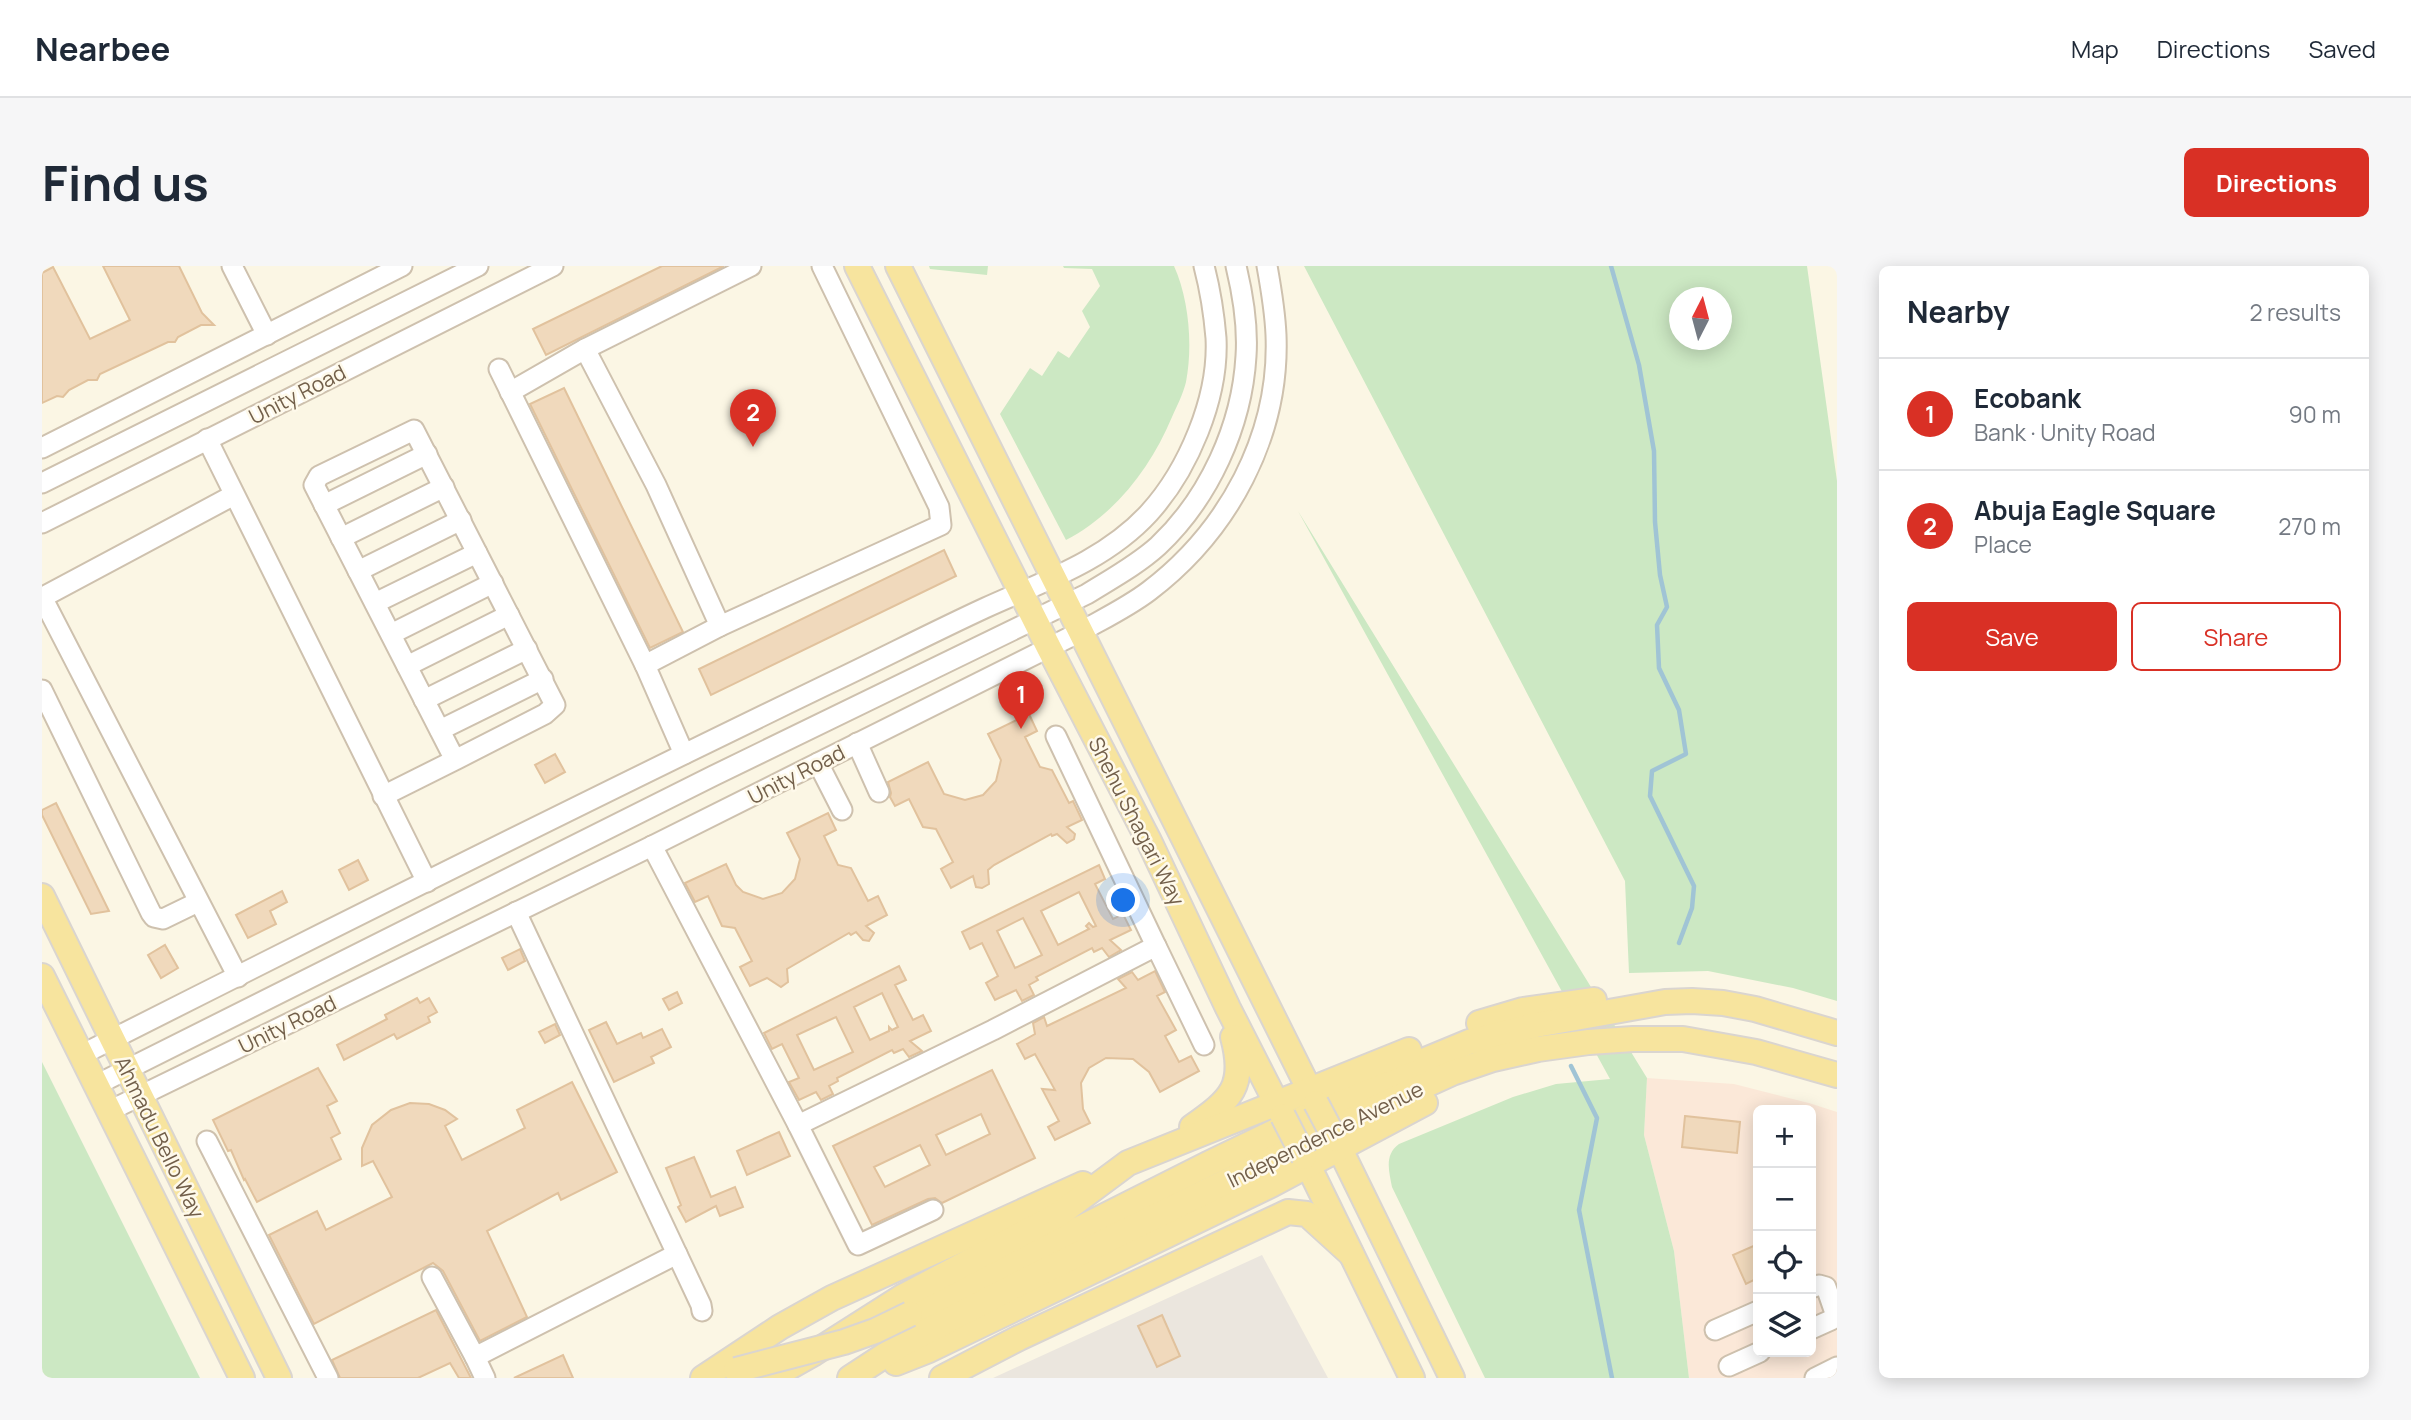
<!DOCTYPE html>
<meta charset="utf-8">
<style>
body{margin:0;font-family:Manrope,sans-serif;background:#f6f6f7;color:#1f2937}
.controls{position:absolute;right:21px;bottom:21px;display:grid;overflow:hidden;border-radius:10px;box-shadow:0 4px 18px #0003}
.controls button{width:63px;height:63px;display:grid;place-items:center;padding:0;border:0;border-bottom:2px solid #e0e1e3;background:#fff;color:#1f2937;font:35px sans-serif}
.compass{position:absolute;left:1627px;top:21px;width:63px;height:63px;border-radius:50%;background:#fff;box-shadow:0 4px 18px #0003;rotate:6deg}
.you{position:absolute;left:1082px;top:635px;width:24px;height:24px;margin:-18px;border:5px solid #fff;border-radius:50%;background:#1a73e8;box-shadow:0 0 0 10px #1a73e833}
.badge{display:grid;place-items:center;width:46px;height:46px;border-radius:50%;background:#d93025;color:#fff;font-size:23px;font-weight:700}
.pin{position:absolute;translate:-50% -58px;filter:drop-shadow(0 2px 4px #0008)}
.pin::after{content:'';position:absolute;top:37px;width:24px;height:21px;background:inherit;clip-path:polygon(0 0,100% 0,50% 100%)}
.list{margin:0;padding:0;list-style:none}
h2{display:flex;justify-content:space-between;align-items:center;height:91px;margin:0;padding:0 28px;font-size:30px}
h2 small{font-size:23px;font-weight:400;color:#747a83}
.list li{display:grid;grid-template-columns:46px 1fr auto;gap:21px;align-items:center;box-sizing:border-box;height:112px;padding:0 28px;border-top:2px solid #e0e1e3}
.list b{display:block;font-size:26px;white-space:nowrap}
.list p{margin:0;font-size:23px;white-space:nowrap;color:#747a83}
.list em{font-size:23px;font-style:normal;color:#747a83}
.actions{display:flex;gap:14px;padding:21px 28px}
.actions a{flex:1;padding:16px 0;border:2px solid #d93025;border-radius:10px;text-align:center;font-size:24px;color:#d93025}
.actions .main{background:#d93025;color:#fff}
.icon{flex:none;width:38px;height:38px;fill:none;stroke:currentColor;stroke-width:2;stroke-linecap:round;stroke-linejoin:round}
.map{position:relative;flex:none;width:1795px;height:1112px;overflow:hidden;border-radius:10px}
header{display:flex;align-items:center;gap:42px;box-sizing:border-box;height:98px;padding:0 35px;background:#fff;border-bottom:2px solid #e0e1e3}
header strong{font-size:33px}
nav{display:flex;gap:38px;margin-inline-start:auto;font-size:24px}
.intro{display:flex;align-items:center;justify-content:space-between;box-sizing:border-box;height:168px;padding:0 42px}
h1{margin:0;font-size:49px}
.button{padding:18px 32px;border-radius:10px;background:#d93025;color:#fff;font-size:24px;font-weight:700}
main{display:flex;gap:42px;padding:0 42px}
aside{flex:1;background:#fff;border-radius:10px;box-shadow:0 4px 18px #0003}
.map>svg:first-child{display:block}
.commercial{fill:#fbe8d8;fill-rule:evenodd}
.industrial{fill:#ebe6de}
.green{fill:#cce8c3;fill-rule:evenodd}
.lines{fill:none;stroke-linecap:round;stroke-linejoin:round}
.stream{stroke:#a0c4d5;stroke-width:4.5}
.building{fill:#f0d9bc;stroke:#e1c29d;stroke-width:2;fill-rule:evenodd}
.minor-casing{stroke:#cec1ae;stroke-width:23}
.major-casing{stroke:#dad5d0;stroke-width:28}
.minor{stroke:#fff;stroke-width:19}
.major{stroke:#f7e49e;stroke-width:24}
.major-bridge-casing{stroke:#dad5d0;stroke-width:28;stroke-linecap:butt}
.major-bridge{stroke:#f7e49e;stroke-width:24}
.labels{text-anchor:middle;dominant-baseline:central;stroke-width:5;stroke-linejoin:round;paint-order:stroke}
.street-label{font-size:21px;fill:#725f4a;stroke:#fef9ea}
</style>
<header>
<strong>Nearbee</strong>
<nav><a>Map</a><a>Directions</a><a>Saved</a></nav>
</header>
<div class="intro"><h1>Find us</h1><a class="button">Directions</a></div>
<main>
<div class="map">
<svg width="1795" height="1112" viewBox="0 0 1795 1112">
<rect width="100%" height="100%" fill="#fbf6e4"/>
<path class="commercial" d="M1605 812 1692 818 1767 837 1795 846V1112H1647L1632 985 1602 869ZM1716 844H1769V1086H1716Z"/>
<polygon class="industrial" points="1220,989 1286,1112 951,1112"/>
<g class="green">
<polygon points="887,0 946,0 945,9 888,3"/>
<path d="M1021 0H1132C1147 33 1151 80 1144 116 1141 128 1135 140 1130 151 1109 201 1074 248 1024 274L958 148 988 102 1000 110 1016 85 1027 92 1048 61 1040 45 1058 20 1050 3 1022 2Z"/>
<path d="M1262 0H1765L1795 215V735L1751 722 1666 705 1587 707 1583 615ZM1638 32H1680V74H1638Z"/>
<path d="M1256 245 1605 812 1602 869 1632 985 1647 1112H1443L1350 921C1347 905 1342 889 1357 878L1471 831 1514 818 1568 813Z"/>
<polygon points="0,796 158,1112 0,1112"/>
</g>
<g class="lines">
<g class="stream">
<polyline points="1569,0 1597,99 1612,185 1613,256 1618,309 1625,341 1615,359 1617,402 1637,444 1644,488 1610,505 1608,530 1652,620 1650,642 1637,677"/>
<polyline points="1529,800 1555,852 1537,944 1570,1112"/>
</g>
</g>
<g class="building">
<polygon points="61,0 137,0 160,47 172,59 159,59 136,71 133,76 126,76 58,108 55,114 46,114 27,124 21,131 15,130 0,137 0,7 11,1 48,73 88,54"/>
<polygon points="620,0 682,0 504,89 491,63"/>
<polygon points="522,122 641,366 608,382 488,138"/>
<polygon points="902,284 914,310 669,429 657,403"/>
<polygon points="987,448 995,465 983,471 998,501 1010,504 1027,537 1031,535 1040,554 1025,561 1033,568 1032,573 1025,577 1015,568 1010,570 1009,568 952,599 946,604 947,618 940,622 934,621 931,610 909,622 899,603 911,596 894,563 881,561 867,533 853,540 848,531 849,527 846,516 886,496 902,528 923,534 941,529 954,515 959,494 946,468"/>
<polygon points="513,488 523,506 503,517 493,499"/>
<polygon points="14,537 67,645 49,648 0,549 0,544"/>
<polygon points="786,547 794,564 782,570 796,599 809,602 826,635 836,630 845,649 824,660 832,667 827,675 821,674 814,666 809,669 807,667 745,703 746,716 739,721 725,712 708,720 698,701 710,695 693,662 680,660 666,630 653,636 643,617 684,598 694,619 701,626 721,633 740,627 753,613 758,593 745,567"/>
<polygon points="316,594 326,614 307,624 297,604"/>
<path d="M1057 599 1063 613 1053 618 1071 653 1081 648 1089 664 1068 674 1079 684 1067 691 1060 682 1052 686 1050 682 994 711 996 714 987 719 992 729 980 735 974 724 953 734 944 717 956 710 940 677 928 683 920 666ZM1037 626 1054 660 1051 661 1047 657 1044 660 1047 663 1016 679 999 645ZM981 652 1000 689 973 702 955 665Z"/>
<polygon points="240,625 245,636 228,645 234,658 206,672 194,649"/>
<polygon points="123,679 136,702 119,712 106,689"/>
<polygon points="478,683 483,695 466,704 460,692"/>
<path d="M857 700 864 714 853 719 871 754 881 749 889 765 868 775 880 785 867 791 861 783 852 787 850 784 795 812 796 815 787 820 791 828 779 834 774 826 757 834 747 816 757 812 740 778 730 783 722 767ZM840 727 856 761 850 764 847 761V765L828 774 812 741ZM794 751 811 786 772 804 755 769Z"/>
<polygon points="1113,705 1123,726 1115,730 1134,764 1123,770 1137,796 1149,790 1157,805 1118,826 1107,806 1091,793 1064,792 1047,802 1039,817 1041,843 1048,857 1013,874 1006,861 1017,855 1000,823 1013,824 993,788 983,793 975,778 993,768 991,757 1002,751 1005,760 1084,722 1076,713 1090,706 1096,714"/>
<polygon points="635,726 640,737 627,744 621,733"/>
<polygon points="375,732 378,737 387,732 395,746 386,751 388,756 355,773 352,768 302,794 295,779 345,753 343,749"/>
<polygon points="564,756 575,778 599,767 601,772 620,763 629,781 609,791 612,797 572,816 547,764"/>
<polygon points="513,758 518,769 503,777 497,766"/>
<polygon points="276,802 295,835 285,840 298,867 289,872 299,893 215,936 203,913 202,914 189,884 186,885 171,854"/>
<path d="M950 804 993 892 900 937 893 932 886 933 830 959 791 880ZM939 848 948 868 904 889 894 869ZM878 879 888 899 843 921 832 901Z"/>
<polygon points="530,816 575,906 519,934 516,927 445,965 485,1051 438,1075 401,1005 391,997 272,1058 227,969 275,945 284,964 350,931 331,895 320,900 320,882 330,859 349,844 368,837 387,838 403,844 415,853 403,860 420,894 483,862 475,844"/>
<polygon points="1643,850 1698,856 1695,887 1640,881"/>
<polygon points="737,866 748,890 705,909 695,885"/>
<polygon points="652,891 669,931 693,921 701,941 678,950 674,940 644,956 636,941 639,939 624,902"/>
<polygon points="1716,978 1716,1012 1704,1018 1691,989"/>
<polygon points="394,1044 429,1112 417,1112 408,1097 376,1112 298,1112 290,1094"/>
<polygon points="1120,1049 1138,1090 1115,1101 1096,1060"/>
<polygon points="521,1089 531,1112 472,1112"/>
</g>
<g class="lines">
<g class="minor-casing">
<g id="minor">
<polyline points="190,0 225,69"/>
<polyline points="543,83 709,0"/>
<polyline points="457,103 603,399 642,488"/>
<polyline points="468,126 543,83 614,219 678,360"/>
<polyline points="165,173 385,616"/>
<polyline points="0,182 360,0"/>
<polyline points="0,217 436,0"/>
<polyline points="282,239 385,188"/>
<polyline points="0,257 511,0"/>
<polyline points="299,272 402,221"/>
<polyline points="316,305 419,254"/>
<polyline points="0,331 196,711"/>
<polyline points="1,331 192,229"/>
<polyline points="333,337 435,287"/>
<polyline points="349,368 451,317"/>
<polyline points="603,399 678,360 899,259 897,241 780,0"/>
<polyline points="365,400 467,349"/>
<polyline points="0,424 109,647 112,651 121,653 156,636"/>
<polyline points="382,434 485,383"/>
<polyline points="398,464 501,413"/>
<polyline points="1014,470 1114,680"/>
<polyline points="815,477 837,526"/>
<polyline points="776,497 800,544"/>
<polyline points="341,530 413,494 272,219 277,210 372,164 513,439 503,448 413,494"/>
<polyline points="610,580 756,859"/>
<polyline points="474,646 659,1039 660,1045"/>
<path d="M39 789C286 664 534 540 784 419 837 394 889 367 943 342 1000 316 1063 295 1107 247 1146 204 1177 132 1174 72 1172 48 1168 23 1162 0"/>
<path d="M54 819 671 510 1045 328C1069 313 1095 299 1116 280 1167 232 1200 160 1204 90 1206 61 1201 29 1194 0"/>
<path d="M67 845 610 580 1038 366C1061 353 1086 341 1107 325 1186 265 1238 170 1234 69 1233 46 1229 22 1225 0"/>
<polyline points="165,875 286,1112"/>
<polyline points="891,944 816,979 756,859 951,764 1114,680 1162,779"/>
<polyline points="390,1011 433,1091 635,988"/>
<polyline points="1769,1022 1777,1019 1784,1021 1793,1047 1789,1054 1769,1063"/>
<polyline points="1673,1064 1716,1045"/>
<polyline points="433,1091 443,1112"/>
<polyline points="1687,1100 1718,1086"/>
<polyline points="1773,1112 1795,1101"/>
</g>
</g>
<g class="major-casing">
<g id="major">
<polyline points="815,0 1007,382 1107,575 1186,742 1241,850"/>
<polyline points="856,0 1274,837"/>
<polyline points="0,630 237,1112"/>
<polyline points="0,710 200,1112"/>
<polyline points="1437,757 1481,744 1552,734"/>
<path d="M1150 861C1190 833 1204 820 1191 771"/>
<polyline points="1293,873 1410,1112"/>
<polyline points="1262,891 1370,1112"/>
<polyline points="868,1048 1166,898 1369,800 1427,776 1494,759 1623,736 1650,735 1681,737 1713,743 1795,767"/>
<polyline points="854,1097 887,1084 1229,919 1383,837"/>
<polyline points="661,1112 738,1061 790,1032 1041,918"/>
<polyline points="728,1112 772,1087 860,1031 1016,949 1086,897 1367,784"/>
<polyline points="808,1112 860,1078 994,1009 1342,838 1410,807 1451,793 1496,783 1547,776 1591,773 1641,773 1714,786 1795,809"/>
<polyline points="900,1112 977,1072 1246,946 1265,948 1309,988"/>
</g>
</g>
<use href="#minor" class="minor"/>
<use href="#major" class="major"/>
<g class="major-bridge-casing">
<g id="major-bridge">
<polyline points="1274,837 1293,873"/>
<polyline points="1241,850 1262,891"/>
<polyline points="694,1104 802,1076 833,1065 868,1048"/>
</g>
</g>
<use href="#major-bridge" class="major-bridge"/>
</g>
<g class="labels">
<g class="street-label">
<text transform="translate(255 128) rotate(-27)">Unity Road</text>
<text transform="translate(754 508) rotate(-27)">Unity Road</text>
<text transform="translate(1095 555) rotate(63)">Shehu Shagari Way</text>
<text transform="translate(245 758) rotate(-26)">Unity Road</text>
<text transform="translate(1283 868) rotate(-26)">Independence Avenue</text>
<text transform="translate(118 871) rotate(64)">Ahmadu Bello Way</text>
</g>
</g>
</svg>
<div class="controls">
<button>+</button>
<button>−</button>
<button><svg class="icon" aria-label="locate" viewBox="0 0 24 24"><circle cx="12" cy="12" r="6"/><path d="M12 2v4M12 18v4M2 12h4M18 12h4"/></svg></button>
<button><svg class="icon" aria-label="layers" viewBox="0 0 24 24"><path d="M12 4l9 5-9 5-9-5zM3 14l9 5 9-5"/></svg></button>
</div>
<svg class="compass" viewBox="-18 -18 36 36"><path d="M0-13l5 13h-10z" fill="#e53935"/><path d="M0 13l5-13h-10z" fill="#747a83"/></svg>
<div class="you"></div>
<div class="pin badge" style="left:979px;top:463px">1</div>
<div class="pin badge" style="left:711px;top:181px">2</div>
</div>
<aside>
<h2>Nearby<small>2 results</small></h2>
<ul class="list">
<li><span class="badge">1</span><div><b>Ecobank</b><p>Bank · Unity Road</p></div><em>90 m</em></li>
<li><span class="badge">2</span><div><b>Abuja Eagle Square</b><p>Place</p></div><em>270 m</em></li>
</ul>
<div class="actions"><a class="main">Save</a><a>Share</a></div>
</aside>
</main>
